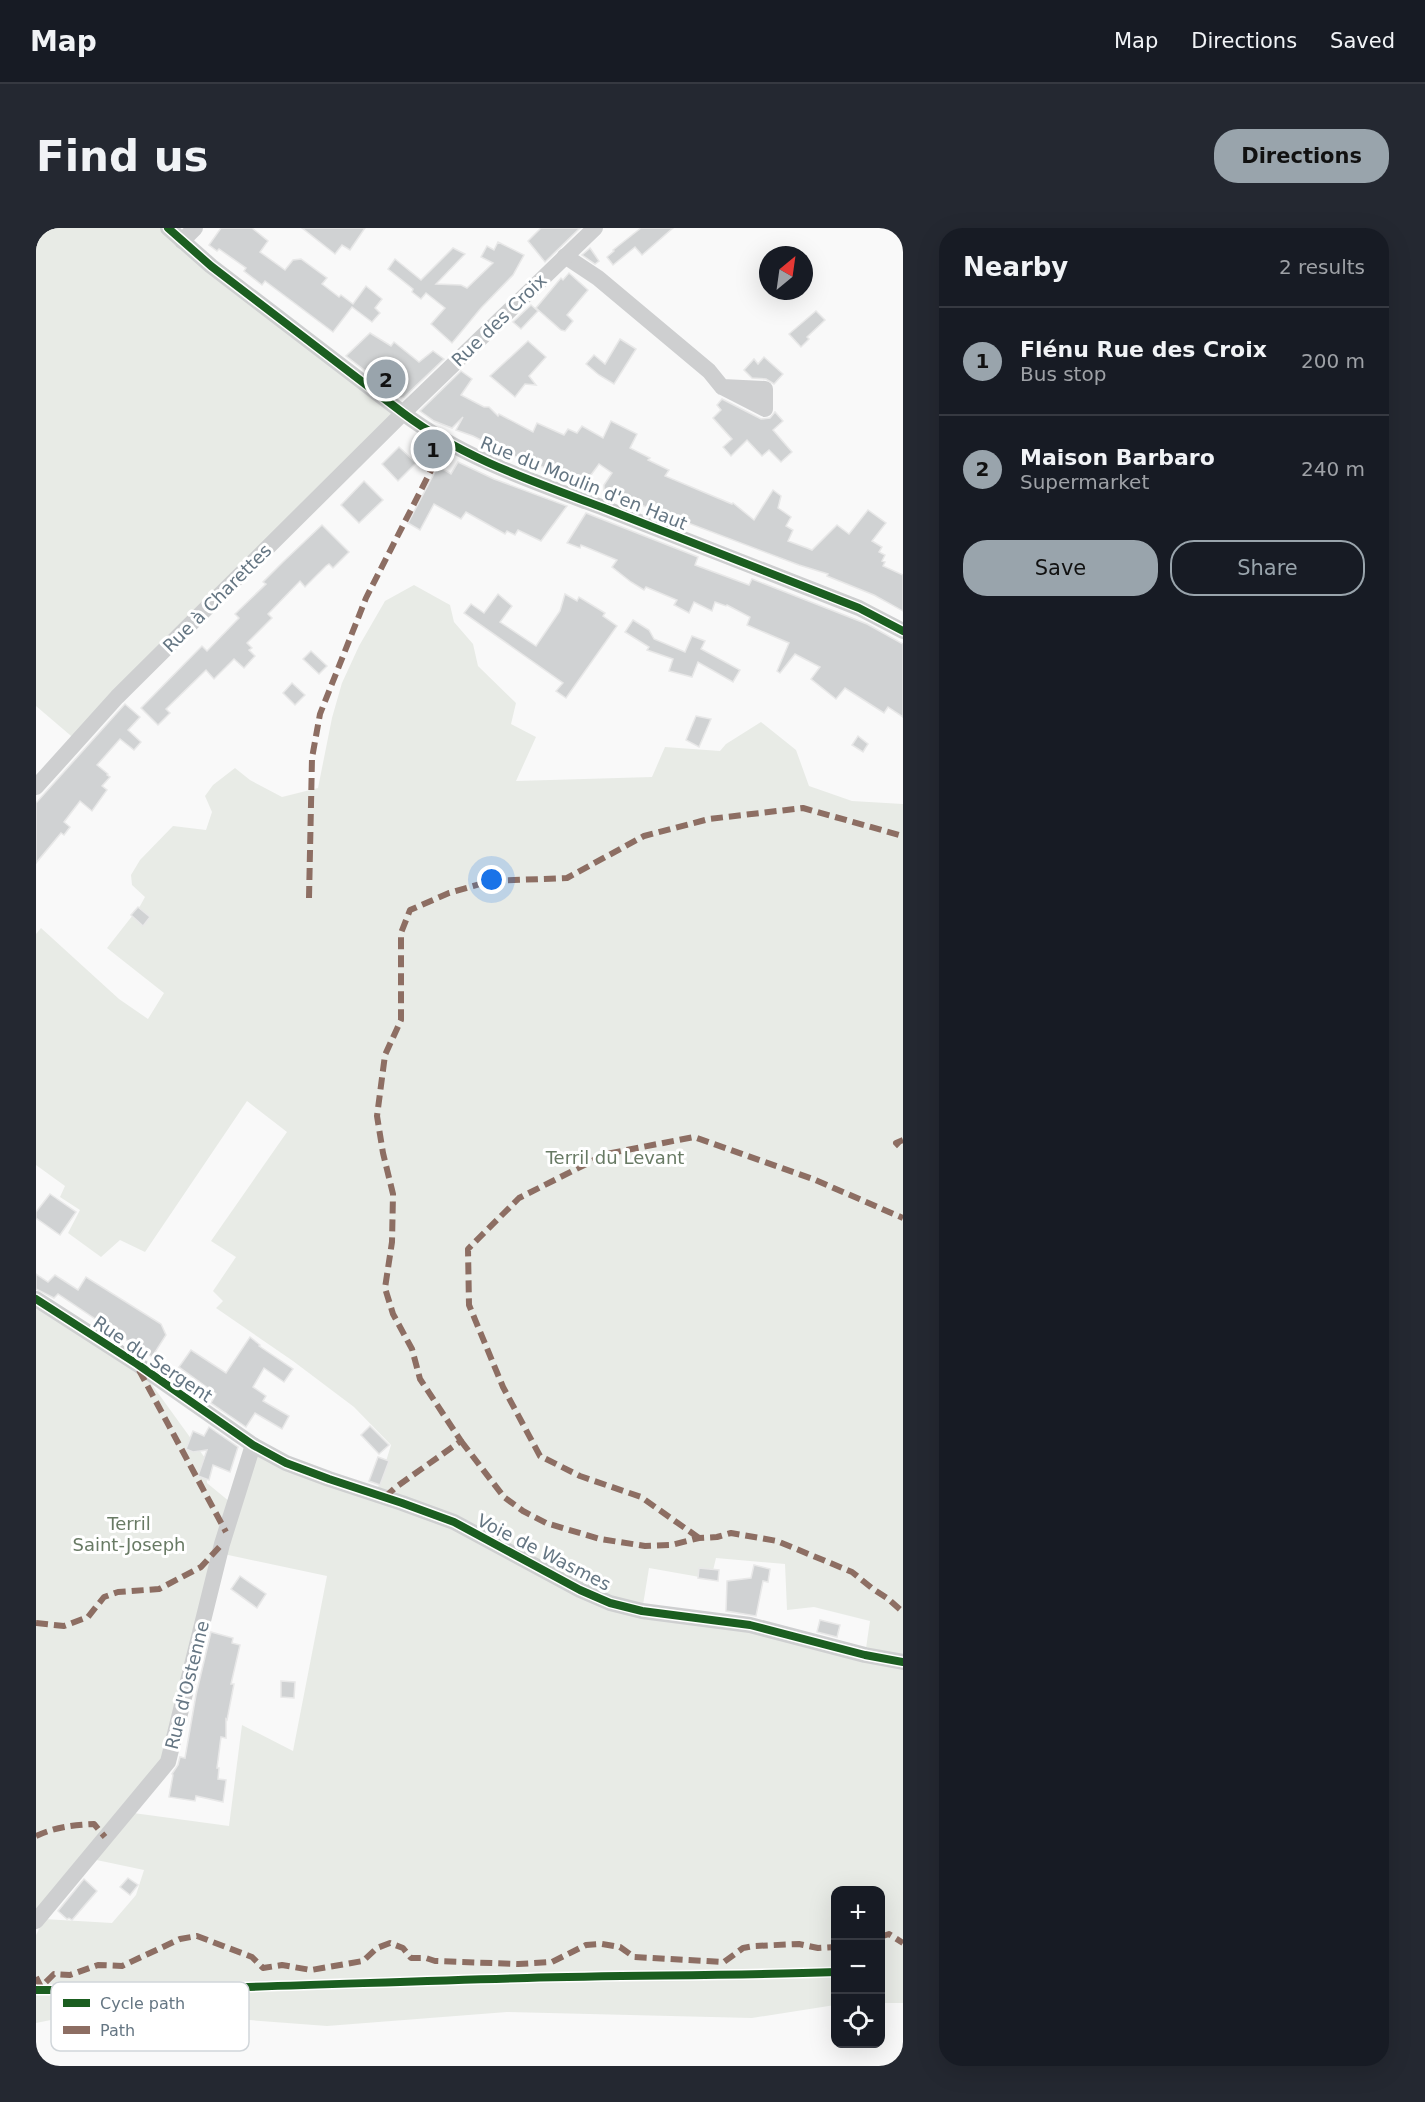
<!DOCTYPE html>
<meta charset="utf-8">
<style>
body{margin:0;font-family:"DejaVu Sans",sans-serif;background:#242831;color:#f1f3f6}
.controls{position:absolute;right:18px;bottom:18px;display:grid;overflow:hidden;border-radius:12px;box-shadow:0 6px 24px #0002}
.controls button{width:54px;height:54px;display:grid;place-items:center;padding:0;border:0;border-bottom:2px solid #363941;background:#171b24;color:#f1f3f6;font:30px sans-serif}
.compass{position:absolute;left:723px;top:18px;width:54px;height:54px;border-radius:50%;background:#171b24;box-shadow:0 6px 24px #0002;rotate:29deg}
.you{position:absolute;left:456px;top:652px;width:21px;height:21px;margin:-15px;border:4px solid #fff;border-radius:50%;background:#1a73e8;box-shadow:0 0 0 9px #1a73e833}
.badge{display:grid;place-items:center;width:39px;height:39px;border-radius:50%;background:#99a4ac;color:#111;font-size:20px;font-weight:700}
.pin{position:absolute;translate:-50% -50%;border:3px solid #fff;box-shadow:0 2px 6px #0006}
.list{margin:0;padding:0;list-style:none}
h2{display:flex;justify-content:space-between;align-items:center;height:78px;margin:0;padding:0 24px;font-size:26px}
h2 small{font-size:20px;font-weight:400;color:#9ea1a6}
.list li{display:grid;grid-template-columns:39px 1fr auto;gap:18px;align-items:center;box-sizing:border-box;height:108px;padding:0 24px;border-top:2px solid #363941}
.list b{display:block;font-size:22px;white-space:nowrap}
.list p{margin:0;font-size:20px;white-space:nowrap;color:#9ea1a6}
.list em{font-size:20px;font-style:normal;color:#9ea1a6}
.actions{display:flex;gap:12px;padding:18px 24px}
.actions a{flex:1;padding:14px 0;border:2px solid #99a4ac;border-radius:24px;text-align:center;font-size:21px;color:#99a4ac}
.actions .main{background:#99a4ac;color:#111}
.icon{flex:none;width:33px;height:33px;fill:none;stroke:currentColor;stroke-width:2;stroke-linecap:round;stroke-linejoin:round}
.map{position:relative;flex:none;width:867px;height:1838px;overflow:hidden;border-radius:24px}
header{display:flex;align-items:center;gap:36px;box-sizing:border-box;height:84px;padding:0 30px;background:#171b24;border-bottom:2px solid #363941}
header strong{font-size:28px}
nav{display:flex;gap:33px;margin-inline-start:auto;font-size:21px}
.intro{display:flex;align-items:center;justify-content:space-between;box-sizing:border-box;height:144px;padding:0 36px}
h1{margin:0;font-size:42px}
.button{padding:15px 27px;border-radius:24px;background:#99a4ac;color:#111;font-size:21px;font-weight:700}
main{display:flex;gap:36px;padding:0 36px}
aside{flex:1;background:#171b24;border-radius:24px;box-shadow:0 6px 24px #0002}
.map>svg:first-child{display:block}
.green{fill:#e8ebe6;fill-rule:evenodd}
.building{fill:#d0d2d3;stroke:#e8e8e8;stroke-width:1.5}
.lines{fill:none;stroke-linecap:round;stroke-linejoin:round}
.minor{stroke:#cecfd0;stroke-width:16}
.quiet{stroke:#8d6e63;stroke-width:6;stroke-dasharray:12 6;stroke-linecap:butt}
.cycleway-casing{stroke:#fff;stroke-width:11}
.cycleway{stroke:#1b5e20;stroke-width:8}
.labels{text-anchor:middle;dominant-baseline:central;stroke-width:6;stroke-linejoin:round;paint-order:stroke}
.street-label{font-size:18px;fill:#657683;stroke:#fff}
.park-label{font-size:18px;fill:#687a64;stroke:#fff}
.key{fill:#fff;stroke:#d1d6da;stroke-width:1.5}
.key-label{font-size:16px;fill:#657683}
</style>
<header>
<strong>Map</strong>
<nav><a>Map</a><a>Directions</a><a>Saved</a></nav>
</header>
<div class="intro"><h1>Find us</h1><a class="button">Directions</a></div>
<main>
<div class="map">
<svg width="867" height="1838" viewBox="0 0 867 1838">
<rect width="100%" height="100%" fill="#f9f9f9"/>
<g class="green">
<polygon points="0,0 132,0 367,185 41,513 0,478"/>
<path d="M378 357 414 377 418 394 437 416 442 438 480 475 475 496 500 509 480 553 616 549 629 519 684 523 690 516 725 494 760 522 773 558 816 573 867 576V1775H845L844 1662H800L799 1777 716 1790 471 1784 291 1798 69 1781 0 1795V1707L8 1691 76 1695 100 1667 108 1642 51 1630 0 1696V1071L101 1136 169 1230 171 1255 194 1274 217 1217 340 1266 355 1217 318 1179 257 1133 180 1080 187 1073 177 1063 200 1029 175 1013 251 904 211 873 109 1024 84 1012 65 1029 32 1005 44 982 24 969 29 958 0 937V706L5 700 83 771 112 791 128 765 71 720 104 678 109 669 96 657 95 647 104 632 137 598 170 602 176 584 169 568 177 557 199 540 214 552 246 569 282 560 296 490 306 455 323 418 349 373ZM183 1325 291 1348 257 1523 206 1497 193 1598 90 1584 132 1534ZM680 1330 749 1336 751 1382 778 1379 834 1393 829 1427 606 1383 613 1340 675 1351Z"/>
</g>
<g class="building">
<polygon points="185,0 216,0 232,13 224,24 249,42 257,32 265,31 291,50 286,56 303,69 305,67 317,76 330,58 346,71 339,80 344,85 336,94 316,79 297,104 229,53 226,57 208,43 210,40 183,21 181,23 173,17"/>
<polygon points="266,0 329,0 314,22 306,17 299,26"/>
<polygon points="505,0 544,0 509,34 492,13"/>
<polygon points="605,0 637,0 606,27 599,19 577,37 571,29 578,23 577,22"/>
<polygon points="462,14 488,27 477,47 445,80 416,115 395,96 409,80 390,65 385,71 376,64 377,61 352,41 359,31 385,52 417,20 429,26 400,56 425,57 431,60 457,35 445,29 451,18 458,22"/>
<polygon points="554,20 563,33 559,36 546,27"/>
<polygon points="533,45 552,62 531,87 537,93 529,103 525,102 500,80 525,50 527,52"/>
<polygon points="495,77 502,83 485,101 477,94"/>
<polygon points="780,83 789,92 771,109 773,111 765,119 753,106"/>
<polygon points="334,105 355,118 358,114 383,134 397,123 408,131 368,169 365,170 310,128"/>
<polygon points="584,111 600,121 578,156 563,147 550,136 558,127 569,136"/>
<polygon points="492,113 510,129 493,148 500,157 489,156 479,169 454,148"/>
<polygon points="728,129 747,146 738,156 730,151 716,150 708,142 718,131 722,136"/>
<polygon points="425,143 436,151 425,167 448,179 453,179 462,188 463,186 497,204 501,195 528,207 532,201 541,205 546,198 567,210 575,193 601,206 594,220 614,230 612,232 633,242 629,248 696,276 697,275 718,292 737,262 745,268 742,280 755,289 750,298 757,302 752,313 771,320 776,322 801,297 813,306 832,282 850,295 836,313 846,319 843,324 849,327 846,333 849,334 847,338 867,347 867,383 838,367 791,348 792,346 763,337 568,263 568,257 576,245 563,236 549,255 531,249 532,246 513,239 512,241 475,227 437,208 420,202 427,189 416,200 398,193 384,183"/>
<polygon points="686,171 725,191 734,190 739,184 747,193 737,202 756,224 745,234 733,222 726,228 711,212 695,228 687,219 696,211 677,190 685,182 681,177"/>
<polygon points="363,219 380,235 362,253 346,236"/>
<polygon points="422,234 458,251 531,278 505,313 482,302 479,307 471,303 469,306 430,284 425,291 398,276 384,302 372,295 402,238 415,246"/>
<polygon points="328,253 347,272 323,295 305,277"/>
<polygon points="550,285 662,329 659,337 713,357 716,351 831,396 867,416 867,489 852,479 848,485 809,460 800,471 775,451 784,439 759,426 744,445 741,443 753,415 711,397 714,389 691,377 690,378 679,374 676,383 658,374 653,385 638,377 641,372 610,359 608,362 595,354 576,339 581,332 545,317 544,320 531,315"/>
<polygon points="286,297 313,324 297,340 293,336 290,338 269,359 264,353 232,386 236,390 211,415 216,420 213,422 219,428 208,440 198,431 178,451 170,442 130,481 134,485 122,497 105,480 166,418 171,423 203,390 199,386 230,356 227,354 247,334"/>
<polygon points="462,366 476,378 464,394 500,418 524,383 529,366 541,373 543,369 569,385 567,388 581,398 530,470 520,463 527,455 428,385 435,376 448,385"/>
<polygon points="597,392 613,402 618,411 649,424 656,408 669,413 665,421 704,442 697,454 662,434 656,449 633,443 637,431 611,422 613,419 589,404"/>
<polygon points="275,423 291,438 283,446 267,431"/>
<polygon points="256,455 269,467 259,477 247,465"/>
<polygon points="89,476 104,489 92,502 105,514 98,522 84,511 61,537 72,546 71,547 74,549 66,558 71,562 56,583 44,573 28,594 34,599 28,607 25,605 0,635 0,575"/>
<polygon points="660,488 675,491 663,519 650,512"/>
<polygon points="822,508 832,516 827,524 816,517"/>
<polygon points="102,679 114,689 107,698 95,687"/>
<polygon points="14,966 40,984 24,1007 0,990 0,984"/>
<polygon points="0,1046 12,1054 19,1047 42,1062 50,1049 125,1096 130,1107 116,1129 22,1066 18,1070 0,1061"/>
<polygon points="214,1109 224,1117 223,1118 257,1141 248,1154 228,1140 217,1159 230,1168 227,1173 253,1188 246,1201 219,1185 210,1199 175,1175 180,1166 143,1139 155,1122 190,1145"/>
<polygon points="334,1198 353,1217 343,1226 325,1207"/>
<polygon points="173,1199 202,1219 194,1244 177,1237 173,1252 162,1248 171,1222 157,1224 150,1221 157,1203 168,1208"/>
<polygon points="342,1229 353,1233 344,1257 333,1253"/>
<polygon points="718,1337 734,1341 732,1354 727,1353 720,1388 690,1383 691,1353 715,1350"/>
<polygon points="663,1340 683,1342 682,1353 662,1350"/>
<polygon points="204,1348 230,1366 221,1380 195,1361"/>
<polygon points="784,1392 804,1397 801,1409 781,1404"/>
<polygon points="175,1404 197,1410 196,1415 204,1417 195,1456 198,1456 191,1492 190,1491 190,1510 185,1509 181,1540 183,1540 182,1551 190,1552 187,1574 160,1568 159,1573 133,1569 137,1547 136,1546 142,1537 144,1529 149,1530 160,1467"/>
<polygon points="245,1453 259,1454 258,1470 245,1469"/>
<polygon points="92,1650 102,1657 94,1667 84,1659"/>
<polygon points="48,1651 61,1663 36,1692 33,1690 31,1691 22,1683"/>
</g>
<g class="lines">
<g class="minor">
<path d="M132 0 175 38 367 185C426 230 499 254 568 280 653 313 738 346 823 380L867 403"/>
<polyline points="146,13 159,0"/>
<polyline points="529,28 562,50 673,143 686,159 729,181 729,161 686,159"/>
<polyline points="0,559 81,469 367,185 559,0"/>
<polyline points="0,1071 101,1136 217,1217 250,1235 293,1251 366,1275 418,1294 544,1362 574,1375 606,1383 714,1397 829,1427 867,1434"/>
<polyline points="0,1693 132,1534 186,1316 217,1217"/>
</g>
<g class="quiet">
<polyline points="273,670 276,530 284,486 330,370 410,213"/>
<polyline points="867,912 860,915 867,922"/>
<polyline points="103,1142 190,1304"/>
<polyline points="425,1213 468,1269 487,1283 510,1295 564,1311 609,1318 635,1317 663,1310 681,1309 695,1305 741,1313 816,1344 837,1361 851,1370 867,1384"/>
<polyline points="349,1269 360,1259 425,1213 384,1151 376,1121 357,1086 349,1060 356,1014 357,966 347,925 341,888 349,827 365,792 365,705 374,682 413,665 455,653 531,650 608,608 673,591 767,580 867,608"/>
<polyline points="663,1310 605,1269 544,1248 504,1228 467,1159 433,1077 432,1021 483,970 570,926 658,909 777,951 867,990"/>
<polyline points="0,1395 28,1398 52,1389 68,1369 82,1364 123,1361 165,1339 186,1316"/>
<path d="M0 1608C19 1599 38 1597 58 1596L69 1609"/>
<polyline points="844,1709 853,1706 867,1715"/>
<polyline points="0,1749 5,1759 18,1746 34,1747 62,1737 86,1738 144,1711 161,1708 216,1729 227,1740 246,1737 275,1742 327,1733 341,1720 354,1715 367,1720 375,1730 390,1730 399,1733 482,1736 516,1734 550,1717 566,1716 584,1719 598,1729 688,1734 707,1720 718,1718 763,1716 782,1720 800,1719"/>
</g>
<g class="cycleway-casing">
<g id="cycleway">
<path d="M132 0 175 38 367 185C426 230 499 254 568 280 653 313 738 346 823 380L867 403"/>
<polyline points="0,1071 101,1136 217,1217 250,1235 293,1251 366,1275 418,1294 544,1362 574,1375 606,1383 714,1397 829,1427 867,1434"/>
<path d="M0 1762C164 1763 327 1754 491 1750 594 1747 697 1748 800 1744"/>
</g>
</g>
<use href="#cycleway" class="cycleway"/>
</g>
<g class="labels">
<g class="street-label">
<text transform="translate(463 92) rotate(-44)">Rue des Croix</text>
<text transform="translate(548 255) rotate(22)">Rue du Moulin d'en Haut</text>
<text transform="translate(181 370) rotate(-45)">Rue à Charettes</text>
<text transform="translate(117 1131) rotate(34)">Rue du Sergent</text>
<text transform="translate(508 1324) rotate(27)">Voie de Wasmes</text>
<text transform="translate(151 1457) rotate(-76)">Rue d'Ostenne</text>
</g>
<g class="park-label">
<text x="579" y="929">Terril du Levant</text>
<text x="93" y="1295">Terril<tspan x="93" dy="21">Saint-Joseph</tspan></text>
</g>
</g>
<rect x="15" y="1754" width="198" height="69" rx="9" class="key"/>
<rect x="27" y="1771" width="27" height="8" fill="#1b5e20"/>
<rect x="27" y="1798" width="27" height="8" fill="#8d6e63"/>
<g class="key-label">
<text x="64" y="1781">Cycle path</text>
<text x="64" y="1808">Path</text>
</g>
</svg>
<div class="controls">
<button>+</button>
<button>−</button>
<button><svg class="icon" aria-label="locate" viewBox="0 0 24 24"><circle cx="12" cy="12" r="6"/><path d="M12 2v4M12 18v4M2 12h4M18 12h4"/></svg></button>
</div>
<svg class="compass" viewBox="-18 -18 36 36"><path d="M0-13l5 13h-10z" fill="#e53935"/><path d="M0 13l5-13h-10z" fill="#9ea1a6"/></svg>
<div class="you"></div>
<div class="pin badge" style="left:397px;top:221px">1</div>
<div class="pin badge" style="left:350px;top:151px">2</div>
</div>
<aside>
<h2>Nearby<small>2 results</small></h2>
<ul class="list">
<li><span class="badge">1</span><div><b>Flénu Rue des Croix</b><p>Bus stop</p></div><em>200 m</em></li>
<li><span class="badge">2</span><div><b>Maison Barbaro</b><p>Supermarket</p></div><em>240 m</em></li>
</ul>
<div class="actions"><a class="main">Save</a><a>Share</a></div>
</aside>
</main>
